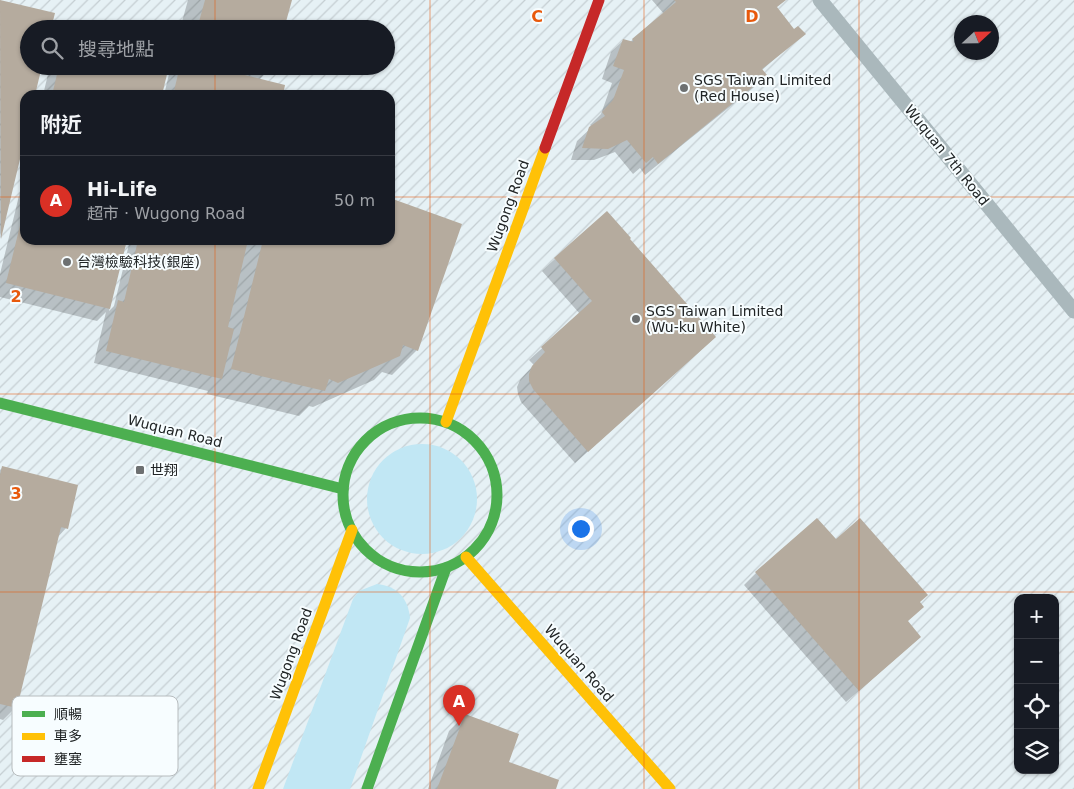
<!DOCTYPE html>
<html lang="zh-TW">
<meta charset="utf-8">
<style>
body{margin:0;font-family:"DejaVu Sans","Noto Sans TC",sans-serif;background:#20242c;color:#f1f3f6}
.controls{position:absolute;right:15px;bottom:15px;display:grid;overflow:hidden;border-radius:10px;box-shadow:0 1px 4px #0004}
.controls button{width:45px;height:45px;display:grid;place-items:center;padding:0;border:0;border-bottom:1px solid #363941;background:#171b24;color:#f1f3f6;font:25px sans-serif}
.compass{position:absolute;left:954px;top:15px;width:45px;height:45px;border-radius:50%;background:#171b24;box-shadow:0 1px 4px #0004;rotate:68deg}
.you{position:absolute;left:580px;top:528px;width:18px;height:18px;margin:-12px;border:4px solid #fff;border-radius:50%;background:#1a73e8;box-shadow:0 0 0 8px #1a73e833}
.badge{display:grid;place-items:center;width:32px;height:32px;border-radius:50%;background:#d93025;color:#fff;font-size:16px;font-weight:700}
.pin{position:absolute;translate:-50% -41px;filter:drop-shadow(0 1px 2px #0008)}
.pin::after{content:'';position:absolute;top:26px;width:18px;height:15px;background:inherit;clip-path:polygon(0 0,100% 0,50% 100%)}
.list{margin:0;padding:0;list-style:none}
h2{display:flex;justify-content:space-between;align-items:center;height:65px;margin:0;padding:0 20px;font-size:21px}
h2 small{font-size:16px;font-weight:400;color:#9ea1a6}
.list li{display:grid;grid-template-columns:32px 1fr auto;gap:15px;align-items:center;box-sizing:border-box;height:90px;padding:0 20px;border-top:1px solid #363941}
.list b{display:block;font-size:19px;white-space:nowrap}
.list p{margin:0;font-size:16px;white-space:nowrap;color:#9ea1a6}
.list em{font-size:16px;font-style:normal;color:#9ea1a6}
.icon{flex:none;width:28px;height:28px;fill:none;stroke:currentColor;stroke-width:2;stroke-linecap:round;stroke-linejoin:round}
.map{position:relative;flex:none;width:1074px;height:789px;overflow:hidden}
.search{position:absolute;background:#171b24;box-shadow:0 1px 4px #0004;left:20px;top:20px;width:375px;height:55px;display:flex;align-items:center;gap:12px;box-sizing:border-box;padding:0 18px;border-radius:28px;color:#9ea1a6;font-size:19px}
.panel{position:absolute;background:#171b24;box-shadow:0 1px 4px #0004;left:20px;top:90px;width:375px;height:155px;border-radius:15px}
.map>svg:first-child{display:block}
.industrial{fill:url(#industrial-furrows);fill-rule:evenodd}
.green{fill:#c1e7f4}
.shadow{fill:#0003}
.building{fill:#b5ab9e}
.lines{fill:none;stroke-linecap:round;stroke-linejoin:round}
.lane{stroke:#aab8bc;stroke-width:15}
.fast{stroke:#4caf50;stroke-width:11}
.slow{stroke:#ffc107;stroke-width:11}
.jam{stroke:#c62828;stroke-width:11}
.grid{fill:none;stroke:#e8590c;stroke-width:1;stroke-opacity:0.55}
.poi-dot{fill:#6d7071;stroke:#f7fdff;stroke-width:2}
.labels{text-anchor:middle;dominant-baseline:central;stroke-width:4;stroke-linejoin:round;paint-order:stroke}
.poi-label{font-size:14px;fill:#212526;stroke:#f7fdff;text-anchor:start}
.street-label{font-size:14px;fill:#212526;stroke:#f7fdff}
.key{fill:#f7fdff;stroke:#b7bcbe;stroke-width:1}
.key-label{font-size:14px;fill:#212526}
.grid-label{font-size:16px;text-anchor:middle;font-weight:bold;fill:#e8590c;stroke:#f7fdff;stroke-width:4;stroke-linejoin:round;paint-order:stroke}
</style>
<div class="map">
<svg width="1074" height="789" viewBox="0 0 1074 789">
<defs>
<pattern id="industrial-furrows" width="10" height="10" patternUnits="userSpaceOnUse" patternTransform="scale(1.25)"><rect width="10" height="10" fill="#e6f1f5"/><path d="M-1 1l2-2M0 10L10 0M9 11l2-2" fill="none" stroke="#c5ced2"/></pattern>
</defs>
<rect width="100%" height="100%" fill="#f9fcfd"/>
<path class="industrial" d="M0 0H1074V789H0ZM962 22H992V52H962ZM29 29H386V66H29ZM25 95H390V240H25ZM1018 598H1055V770H1018Z"/>
<g class="green">
<circle cx="422" cy="499" r="55"/>
<path d="M377 584C397 586 408 598 410 618L350 789H283L353 599 359 591Z"/>
</g>
<g class="shadow">
<polygon points="188,0 290,0 283,29 180,29"/>
<polygon points="652,0 784,0 775,8 795,41 761,71 765,75 753,88 645,175 640,168 633,174 615,152 594,160 571,160 577,141 592,127 590,125 601,114 612,83 602,79 611,52 624,40 630,42 664,14"/>
<polygon points="0,1 54,14 29,29 29,66 34,95 25,95 25,133 0,237"/>
<polygon points="50,66 272,66 259,80 281,95 164,95 169,74 174,69 168,67 161,95 43,95"/>
<polygon points="25,171 25,240 126,240 109,311 114,306 130,240 390,240 390,200 417,350 392,375 382,372 374,380 313,407 309,406 299,416 207,394 208,391 94,363 106,312 97,321 0,297 0,274"/>
<polygon points="555,259 715,337 575,463 521,402 518,394 517,387 520,380 534,365 529,360 580,314 542,271"/>
<polygon points="2,468 66,528 57,538 16,707 3,720 0,719 0,470"/>
<polygon points="836,541 919,602 907,622 920,637 846,702 744,585 756,573"/>
<polygon points="465,715 508,763 554,789 428,789 449,731"/>
</g>
<g class="building">
<polygon points="0,0 55,13 51,29 29,29 29,66 42,66 35,95 25,95 25,138 1,239"/>
<polygon points="205,0 292,0 284,29 197,29"/>
<polygon points="674,0 786,0 777,7 794,29 798,26 806,34 762,69 767,75 658,164 653,157 646,163 627,140 608,149 582,148 589,127 605,116 602,112 613,100 624,70 613,66 623,39 634,42 632,39 676,2"/>
<polygon points="77,22 100,28 100,29 75,29"/>
<polygon points="59,66 169,66 162,95 52,95"/>
<polygon points="180,66 208,66 285,85 283,95 173,95"/>
<polygon points="390,198 462,224 418,351 403,345 400,356 338,383 329,379 325,391 231,369 263,240 390,240"/>
<polygon points="24,209 25,240 127,240 110,309 6,283"/>
<polygon points="607,211 631,238 630,239 716,337 588,452 533,389 529,381 529,374 532,366 545,352 541,347 592,301 554,258"/>
<polygon points="138,240 248,240 228,327 234,329 222,379 106,351 118,300 124,302"/>
<polygon points="2,466 78,485 68,529 61,527 17,708 0,704 0,475"/>
<polygon points="817,518 836,539 860,518 928,595 920,602 924,607 908,621 921,637 859,691 755,572"/>
<polygon points="465,714 519,734 509,762 559,780 556,789 437,789"/>
</g>
<g class="lines">
<polyline class="lane" points="820,0 1074,311"/>
<g class="fast">
<polyline points="0,403 343,489"/>
<circle cx="420" cy="495" r="77"/>
<polyline points="367,789 446,568"/>
</g>
<g class="slow">
<polyline points="446,422 545,148"/>
<polyline points="466,557 670,789"/>
<polyline points="258,789 352,530"/>
</g>
<polyline class="jam" points="545,148 599,0"/>
</g>
<path class="grid" d="M215 0V29M430 0V789M644 0V789M859 0V789M215 66V95M0 197H25M390 197H1074M215 240V789M0 394H1074M0 592H1074"/>
<g class="poi-dot">
<circle cx="684" cy="88" r="5"/>
<circle cx="67" cy="262" r="5"/>
<circle cx="636" cy="319" r="5"/>
<rect x="135" y="465" width="10" height="10" rx="2.5"/>
</g>
<g class="labels">
<g class="poi-label">
<text x="694" y="80">SGS Taiwan Limited<tspan x="694" dy="16">(Red House)</tspan></text>
<text x="77" y="262">台灣檢驗科技(銀座)</text>
<text x="646" y="311">SGS Taiwan Limited<tspan x="646" dy="16">(Wu-ku White)</tspan></text>
<text x="150" y="470">世翔</text>
</g>
<g class="street-label">
<text transform="translate(947 155) rotate(51)">Wuquan 7th Road</text>
<text transform="translate(508 206) rotate(-70)">Wugong Road</text>
<text transform="translate(175 431) rotate(14)">Wuquan Road</text>
<text transform="translate(291 654) rotate(-70)">Wugong Road</text>
<text transform="translate(579 663) rotate(49)">Wuquan Road</text>
</g>
</g>
<rect x="12" y="696" width="166" height="80" rx="8" class="key"/>
<rect x="22" y="711" width="23" height="6" fill="#4caf50"/>
<rect x="22" y="733" width="23" height="7" fill="#ffc107"/>
<rect x="22" y="756" width="23" height="6" fill="#c62828"/>
<g class="key-label">
<text x="54" y="719">順暢</text>
<text x="54" y="741">車多</text>
<text x="54" y="764">壅塞</text>
</g>
<g class="grid-label">
<text x="537" y="22">C</text>
<text x="752" y="22">D</text>
<text x="16" y="302">2</text>
<text x="16" y="499">3</text>
</g>
</svg>
<div class="controls">
<button>+</button>
<button>−</button>
<button><svg class="icon" aria-label="locate" viewBox="0 0 24 24"><circle cx="12" cy="12" r="6"/><path d="M12 2v4M12 18v4M2 12h4M18 12h4"/></svg></button>
<button><svg class="icon" aria-label="layers" viewBox="0 0 24 24"><path d="M12 4l9 5-9 5-9-5zM3 14l9 5 9-5"/></svg></button>
</div>
<svg class="compass" viewBox="-18 -18 36 36"><path d="M0-13l5 13h-10z" fill="#e53935"/><path d="M0 13l5-13h-10z" fill="#9ea1a6"/></svg>
<div class="you"></div>
<div class="pin badge" style="left:459px;top:726px">A</div>
<div class="search"><svg class="icon" aria-label="search" viewBox="0 0 24 24"><circle cx="10" cy="10" r="6"/><path d="M15 15l6 6"/></svg>搜尋地點</div>
<section class="panel">
<h2>附近<small></small></h2>
<ul class="list">
<li><span class="badge">A</span><div><b>Hi-Life</b><p>超市 · Wugong Road</p></div><em>50 m</em></li>
</ul>
</section>
</div>
